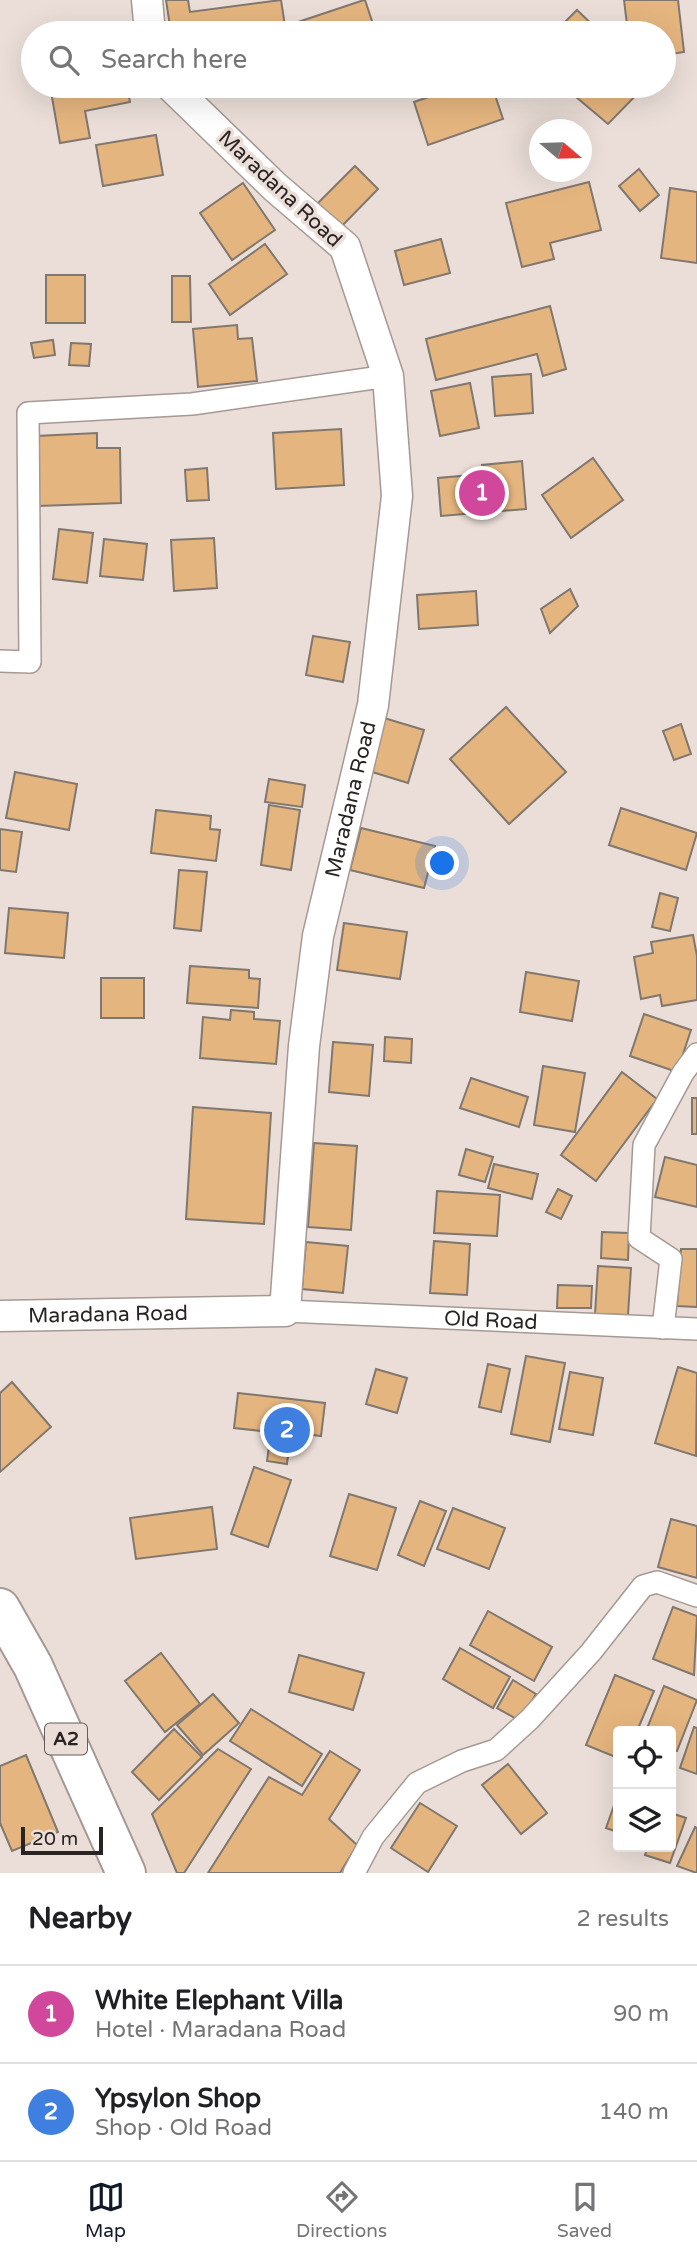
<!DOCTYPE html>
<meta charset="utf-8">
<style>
body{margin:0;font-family:"Varela Round",sans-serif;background:#f2f2f2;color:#202124}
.controls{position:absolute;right:21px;bottom:21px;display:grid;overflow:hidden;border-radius:7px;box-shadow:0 7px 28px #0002}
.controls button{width:63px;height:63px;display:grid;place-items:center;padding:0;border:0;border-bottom:2px solid #e0e0e0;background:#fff;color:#202124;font:35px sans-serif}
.compass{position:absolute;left:529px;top:119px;width:63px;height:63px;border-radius:50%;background:#fff;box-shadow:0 7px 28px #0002;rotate:109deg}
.scale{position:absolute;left:21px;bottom:18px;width:82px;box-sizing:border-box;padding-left:7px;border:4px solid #292422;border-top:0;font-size:19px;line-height:24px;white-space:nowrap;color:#292422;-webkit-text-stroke:5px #ebded8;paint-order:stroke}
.you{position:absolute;left:443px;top:864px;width:24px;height:24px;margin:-18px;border:5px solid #fff;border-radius:50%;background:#1a73e8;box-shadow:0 0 0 10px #1a73e833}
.badge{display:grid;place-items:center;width:46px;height:46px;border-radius:50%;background:#111827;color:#fff;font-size:23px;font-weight:700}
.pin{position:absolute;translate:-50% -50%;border:4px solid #fff;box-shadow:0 2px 7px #0006}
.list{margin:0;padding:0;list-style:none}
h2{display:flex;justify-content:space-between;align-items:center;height:91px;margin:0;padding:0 28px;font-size:30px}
h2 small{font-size:23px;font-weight:400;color:#757577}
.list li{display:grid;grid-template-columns:46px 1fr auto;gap:21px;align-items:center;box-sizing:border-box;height:98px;padding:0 28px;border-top:2px solid #e0e0e0}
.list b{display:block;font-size:26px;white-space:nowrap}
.list p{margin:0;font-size:23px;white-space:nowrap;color:#757577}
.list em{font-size:23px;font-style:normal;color:#757577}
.icon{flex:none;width:38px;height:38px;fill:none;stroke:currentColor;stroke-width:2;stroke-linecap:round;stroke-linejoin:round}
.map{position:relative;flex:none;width:697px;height:1873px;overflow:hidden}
.search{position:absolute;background:#fff;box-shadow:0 7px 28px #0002;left:21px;right:21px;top:21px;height:77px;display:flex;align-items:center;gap:18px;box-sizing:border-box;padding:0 24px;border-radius:38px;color:#757577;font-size:26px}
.sheet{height:287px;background:#fff}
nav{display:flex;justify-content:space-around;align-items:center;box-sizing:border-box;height:98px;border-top:2px solid #e0e0e0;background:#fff;font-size:19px;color:#757577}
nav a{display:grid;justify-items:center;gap:4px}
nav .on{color:#111827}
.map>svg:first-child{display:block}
.building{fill:#e5b57f;stroke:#80776f;stroke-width:2}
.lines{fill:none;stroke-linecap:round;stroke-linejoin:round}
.street-casing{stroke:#a59993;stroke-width:24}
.secondary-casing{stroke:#a59993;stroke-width:33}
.highway-casing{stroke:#a59993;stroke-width:42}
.street{stroke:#fff;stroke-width:21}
.secondary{stroke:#fff;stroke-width:30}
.highway{stroke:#fff;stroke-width:38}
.labels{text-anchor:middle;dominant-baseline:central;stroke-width:7;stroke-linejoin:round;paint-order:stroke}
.shield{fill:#ebded8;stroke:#635c59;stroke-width:2}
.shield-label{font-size:19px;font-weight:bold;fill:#292422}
.street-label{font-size:21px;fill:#292422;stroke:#ebded8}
</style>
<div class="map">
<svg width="697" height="1873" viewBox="0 0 697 1873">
<rect width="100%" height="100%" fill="#ebded8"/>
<g class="building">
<polygon points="166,0 188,0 190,12 281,0 285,26 236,33 171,33"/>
<polygon points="365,0 376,33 265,33 364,0"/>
<polygon points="624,0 678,0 684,52 664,55 664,33 628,33"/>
<polygon points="577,10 601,33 554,33"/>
<polygon points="50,86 127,86 130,102 85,111 90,138 60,143"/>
<polygon points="461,86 492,86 503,119 428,145 414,102"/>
<polygon points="563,86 645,86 608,124"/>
<polygon points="156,135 163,175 103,186 96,145"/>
<polygon points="355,166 378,189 339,229 315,206"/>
<polygon points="639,169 659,195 640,211 619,186"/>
<polygon points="589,182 601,230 550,243 554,259 522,267 506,203"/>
<polygon points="243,183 275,230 232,260 200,213"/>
<polygon points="670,188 697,192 697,263 661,258"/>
<polygon points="441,239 450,273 404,285 395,251"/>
<polygon points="265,244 287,274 230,315 209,284"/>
<rect x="46" y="275" width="39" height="48"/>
<polygon points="172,276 190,276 191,322 172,322"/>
<polygon points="550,306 566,369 543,376 537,354 436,380 426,339"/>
<polygon points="237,325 238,339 252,338 257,381 198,387 193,329"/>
<polygon points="53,340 55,355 34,358 31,343"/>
<polygon points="71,343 91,344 89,366 69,365"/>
<polygon points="531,374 533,413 495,416 492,377"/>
<polygon points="470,383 479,428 440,436 431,391"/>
<polygon points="341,429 344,485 276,489 273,433"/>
<polygon points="97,433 97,448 120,448 121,503 38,506 36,436"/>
<polygon points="593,458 623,500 571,538 542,495"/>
<polygon points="522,461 526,509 441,516 438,478 483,474 482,465"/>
<polygon points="207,468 209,500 187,501 185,470"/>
<polygon points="59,529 93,533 87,583 53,579"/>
<polygon points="214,538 217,588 174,591 171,540"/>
<polygon points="104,539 147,544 143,580 100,576"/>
<polygon points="570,589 578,606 550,633 541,609"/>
<polygon points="476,591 478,625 419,629 417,595"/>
<polygon points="313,636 350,642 343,682 306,675"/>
<polygon points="506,707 566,772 509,824 450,759"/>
<polygon points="384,718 424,730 408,783 369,771"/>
<polygon points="681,724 691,754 674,760 663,731"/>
<polygon points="15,772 77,784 69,830 6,818"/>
<polygon points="269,779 305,785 302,807 265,802"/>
<polygon points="269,805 300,810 291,870 261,865"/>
<polygon points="621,808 697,833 686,870 609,845"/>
<polygon points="156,810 211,816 210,829 220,830 216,861 151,853"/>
<polygon points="361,828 435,846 424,888 350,870"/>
<polygon points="0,829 22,832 16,872 0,870"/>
<polygon points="179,870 207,872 201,931 174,928"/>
<polygon points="660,893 678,898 670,931 652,927"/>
<polygon points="9,908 68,913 64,958 5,953"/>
<polygon points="344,923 407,932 400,979 337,970"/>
<polygon points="693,935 697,956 697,1000 662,1006 660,995 641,999 634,957 653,953 651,942"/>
<polygon points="190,966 249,970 249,978 260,979 258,1008 187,1003"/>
<polygon points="526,972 579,981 572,1021 520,1012"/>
<rect x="101" y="978" width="43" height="40"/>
<polygon points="231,1010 254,1012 254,1019 280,1021 276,1064 200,1058 203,1017 230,1020"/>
<polygon points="644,1014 691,1030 677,1072 630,1056"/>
<polygon points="385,1037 412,1039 411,1063 384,1061"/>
<polygon points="333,1042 373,1045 369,1096 329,1092"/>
<polygon points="543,1066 585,1073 575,1132 534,1125"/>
<polygon points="622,1072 657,1099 596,1181 561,1155"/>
<polygon points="471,1078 528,1097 519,1127 460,1108"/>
<rect x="692" y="1098" width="5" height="36"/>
<polygon points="193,1107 271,1113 264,1224 186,1219"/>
<polygon points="314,1143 357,1146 351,1230 308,1227"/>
<polygon points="466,1149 493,1157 485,1182 459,1175"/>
<polygon points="665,1157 697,1165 697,1207 655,1197"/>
<polygon points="494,1164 538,1174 532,1199 488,1188"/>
<polygon points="558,1189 572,1196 561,1219 546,1212"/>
<polygon points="437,1191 500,1195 497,1236 434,1233"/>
<polygon points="602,1232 629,1233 628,1260 601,1258"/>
<polygon points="434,1241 470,1244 467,1295 430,1293"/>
<polygon points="306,1242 348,1246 343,1293 302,1289"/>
<polygon points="681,1249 697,1249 697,1307 677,1306"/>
<polygon points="598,1266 631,1268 628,1315 595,1314"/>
<polygon points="558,1285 592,1286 591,1308 557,1308"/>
<polygon points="526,1356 565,1363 550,1442 511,1434"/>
<polygon points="488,1364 510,1369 501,1412 479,1407"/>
<polygon points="678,1367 697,1373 696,1456 655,1443"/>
<polygon points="376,1369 407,1378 397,1413 366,1404"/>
<polygon points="570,1372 603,1378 593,1435 559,1429"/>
<polygon points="12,1382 51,1427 0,1472 0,1393"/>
<polygon points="238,1393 325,1403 321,1436 291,1432 287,1464 267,1461 271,1432 234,1428"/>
<polygon points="254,1467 291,1480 268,1547 231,1534"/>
<polygon points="349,1494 396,1508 377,1570 330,1556"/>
<polygon points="420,1501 446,1511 424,1566 398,1555"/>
<polygon points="212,1507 217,1549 136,1559 130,1518"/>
<polygon points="453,1508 505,1528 489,1569 437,1549"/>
<polygon points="671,1519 697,1526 697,1578 658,1567"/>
<polygon points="673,1607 697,1616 694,1675 653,1659"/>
<polygon points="488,1611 552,1647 534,1681 470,1645"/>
<polygon points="460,1648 510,1677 493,1708 443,1679"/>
<polygon points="161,1653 200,1704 165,1732 125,1681"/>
<polygon points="299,1655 364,1673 353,1710 289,1692"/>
<polygon points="615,1675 654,1691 637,1731 618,1731 618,1758 586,1745"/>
<polygon points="513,1680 536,1694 520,1721 497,1708"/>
<polygon points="664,1686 697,1700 677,1751 671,1749 671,1731 646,1731"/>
<polygon points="213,1694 239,1723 203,1755 177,1725"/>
<polygon points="251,1709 322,1754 302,1786 230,1741"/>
<polygon points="694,1727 697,1728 697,1774 680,1768"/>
<polygon points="174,1729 202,1757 159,1800 132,1772"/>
<polygon points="218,1749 251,1769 184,1873 177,1873 152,1814"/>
<polygon points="330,1751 360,1770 329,1819 357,1845 340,1873 208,1873 269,1777 302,1795"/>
<polygon points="26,1755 58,1832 12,1851 0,1823 0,1766"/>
<polygon points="508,1764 547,1813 521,1834 482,1785"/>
<polygon points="618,1794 618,1832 606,1828"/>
<polygon points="420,1803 457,1826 428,1872 391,1848"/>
<polygon points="671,1813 686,1818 670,1863 645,1855 648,1847 671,1847"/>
<polygon points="695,1827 697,1828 697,1873 677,1866"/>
</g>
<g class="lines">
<g class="street-casing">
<g id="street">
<polyline points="0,661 30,662 28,413 192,404 388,376"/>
<path id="s1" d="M285 1311 697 1329"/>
<polyline points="663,1328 671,1259 639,1238 644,1145 683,1073 697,1054"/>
<polyline points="354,1873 373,1837 417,1783 462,1761 496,1750 530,1719 591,1652 643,1586 657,1582 697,1596"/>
</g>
</g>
<g class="secondary-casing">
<g id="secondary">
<polyline points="147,0 150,33"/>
<path id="s2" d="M0 1316 285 1311 304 1046 318 936 373 705 397 496 388 376 345 247 275 187 171 86"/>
</g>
</g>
<g class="highway-casing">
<polyline id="highway" points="0,1608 33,1666 126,1873"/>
</g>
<use href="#street" class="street"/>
<use href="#secondary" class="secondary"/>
<use href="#highway" class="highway"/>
</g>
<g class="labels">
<rect class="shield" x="45" y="1723.5" width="42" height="31" rx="5"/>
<g class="shield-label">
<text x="66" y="1739">A2</text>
</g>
<g class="street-label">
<text transform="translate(280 189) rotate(43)">Maradana Road</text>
<text stroke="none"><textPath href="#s2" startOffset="802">Maradana Road</textPath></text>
<text stroke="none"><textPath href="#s2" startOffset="108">Maradana Road</textPath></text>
<text stroke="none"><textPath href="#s1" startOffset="206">Old Road</textPath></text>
</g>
</g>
</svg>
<div class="controls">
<button><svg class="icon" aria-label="locate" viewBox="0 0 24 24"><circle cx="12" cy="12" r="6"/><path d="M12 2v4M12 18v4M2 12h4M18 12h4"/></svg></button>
<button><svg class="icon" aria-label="layers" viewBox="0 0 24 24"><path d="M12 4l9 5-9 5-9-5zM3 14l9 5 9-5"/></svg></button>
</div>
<svg class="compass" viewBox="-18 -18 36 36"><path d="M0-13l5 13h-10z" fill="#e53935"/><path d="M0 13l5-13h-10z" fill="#757577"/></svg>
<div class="scale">20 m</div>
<div class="you"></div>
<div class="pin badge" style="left:482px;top:493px;background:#d1479c">1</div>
<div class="pin badge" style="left:287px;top:1430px;background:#3f7fe0">2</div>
<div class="search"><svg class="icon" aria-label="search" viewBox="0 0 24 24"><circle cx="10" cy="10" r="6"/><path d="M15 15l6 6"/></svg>Search here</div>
</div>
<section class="sheet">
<h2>Nearby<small>2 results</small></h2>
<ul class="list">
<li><span class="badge" style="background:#d1479c">1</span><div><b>White Elephant Villa</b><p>Hotel · Maradana Road</p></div><em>90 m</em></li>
<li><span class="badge" style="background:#3f7fe0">2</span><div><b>Ypsylon Shop</b><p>Shop · Old Road</p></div><em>140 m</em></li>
</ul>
</section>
<nav>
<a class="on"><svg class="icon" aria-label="map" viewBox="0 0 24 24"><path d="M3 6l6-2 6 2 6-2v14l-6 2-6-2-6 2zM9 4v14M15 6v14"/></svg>Map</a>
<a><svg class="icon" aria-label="directions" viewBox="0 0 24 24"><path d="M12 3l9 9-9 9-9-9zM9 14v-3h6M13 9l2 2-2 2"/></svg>Directions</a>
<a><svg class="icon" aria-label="saved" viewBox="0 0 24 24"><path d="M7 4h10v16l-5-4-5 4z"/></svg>Saved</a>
</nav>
